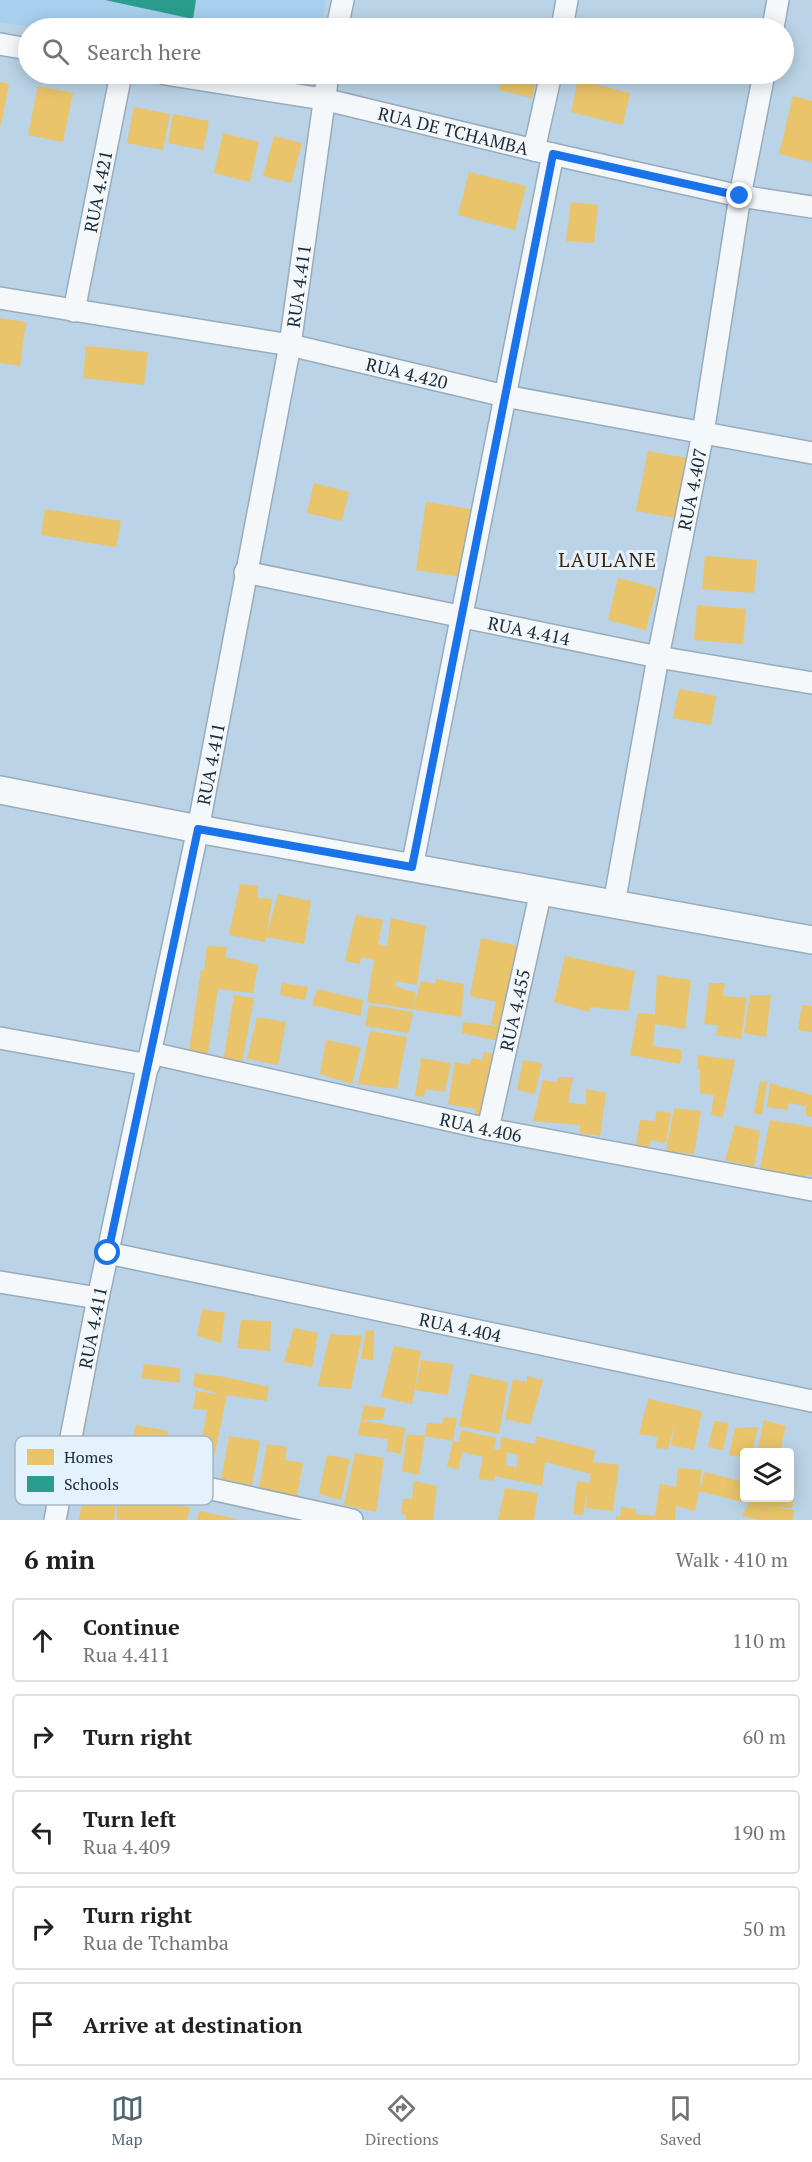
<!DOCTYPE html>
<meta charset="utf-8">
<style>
body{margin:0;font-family:"PT Serif",serif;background:#f6f6f6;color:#202124}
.controls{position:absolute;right:18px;bottom:18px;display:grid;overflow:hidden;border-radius:6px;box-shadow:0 3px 15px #0003}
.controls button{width:54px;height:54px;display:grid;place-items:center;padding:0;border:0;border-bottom:2px solid #e0e0e0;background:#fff;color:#202124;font:30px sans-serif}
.stop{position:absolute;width:18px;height:18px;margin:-14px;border:4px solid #1a73e8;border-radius:50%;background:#fff}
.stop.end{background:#1a73e8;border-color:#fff;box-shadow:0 2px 6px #0008}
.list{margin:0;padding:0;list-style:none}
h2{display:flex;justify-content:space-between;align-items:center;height:78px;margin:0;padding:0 24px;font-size:26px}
h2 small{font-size:20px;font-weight:400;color:#757577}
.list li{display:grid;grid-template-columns:39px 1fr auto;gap:18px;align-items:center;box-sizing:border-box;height:84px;margin:0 12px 12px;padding:0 12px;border:2px solid #e0e0e0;border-radius:6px}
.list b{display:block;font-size:22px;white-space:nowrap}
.list p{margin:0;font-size:20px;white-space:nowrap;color:#757577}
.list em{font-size:20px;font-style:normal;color:#757577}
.icon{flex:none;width:33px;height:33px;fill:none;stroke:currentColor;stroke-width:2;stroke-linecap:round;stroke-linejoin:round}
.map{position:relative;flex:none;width:812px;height:1520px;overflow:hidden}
.search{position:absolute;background:#fff;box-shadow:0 3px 15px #0003;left:18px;right:18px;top:18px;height:66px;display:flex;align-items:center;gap:15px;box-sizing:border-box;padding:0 21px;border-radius:33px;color:#757577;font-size:22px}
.sheet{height:558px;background:#fff}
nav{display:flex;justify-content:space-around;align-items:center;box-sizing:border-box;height:84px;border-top:2px solid #e0e0e0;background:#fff;font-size:16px;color:#757577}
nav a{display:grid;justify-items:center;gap:3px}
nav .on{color:#516675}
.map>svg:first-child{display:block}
.built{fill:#a7cfee}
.homes{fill:#e9c46a;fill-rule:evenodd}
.schools{fill:#2a9d8f}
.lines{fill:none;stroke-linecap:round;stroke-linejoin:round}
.minor-casing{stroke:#98abbb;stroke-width:24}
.tertiary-casing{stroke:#98abbb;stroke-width:30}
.minor{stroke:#f5f8fb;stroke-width:21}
.tertiary{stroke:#f5f8fb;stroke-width:27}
.route{stroke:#1a73e8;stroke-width:8}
.labels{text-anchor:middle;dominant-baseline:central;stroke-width:6;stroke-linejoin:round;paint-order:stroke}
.street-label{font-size:18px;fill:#192b38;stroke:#e4f2fd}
.neighbourhood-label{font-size:20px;letter-spacing:1.5px;fill:#3e2205;stroke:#e4f2fd}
.key{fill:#e4f2fd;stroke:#a7b6c2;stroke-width:1.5}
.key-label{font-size:16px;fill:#192b38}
</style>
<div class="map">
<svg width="812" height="1520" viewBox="0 0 812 1520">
<rect width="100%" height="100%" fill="#bad3e6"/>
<polygon class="built" points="0,0 326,0 320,28 37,28 0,22"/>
<g class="homes">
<polygon points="421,74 451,74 450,81"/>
<polygon points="504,74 538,74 532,98 499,90"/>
<polygon points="578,80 630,93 623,125 571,112"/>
<polygon points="0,82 9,84 1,125 0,125"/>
<polygon points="38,86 73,93 63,142 28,135"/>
<polygon points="793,96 812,101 812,162 779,154"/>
<polygon points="134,107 170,114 163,150 127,143"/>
<polygon points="173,114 209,121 203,150 168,143"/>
<polygon points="223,133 259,142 250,182 214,173"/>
<polygon points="274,136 302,143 291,183 263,176"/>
<polygon points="469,172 526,186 515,230 458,215"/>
<polygon points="571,202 598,205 594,243 566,241"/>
<polygon points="0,318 26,322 20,366 0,363"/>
<polygon points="86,346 148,352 144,385 83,378"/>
<polygon points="648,451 687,458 676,518 636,511"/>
<polygon points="314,483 349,492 342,521 307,513"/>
<polygon points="426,502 471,509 461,577 416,570"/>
<polygon points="45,509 121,521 116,547 41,535"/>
<polygon points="705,556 757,560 754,593 702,589"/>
<polygon points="618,578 657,588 646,630 608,620"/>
<polygon points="697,605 746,609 743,644 694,640"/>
<polygon points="679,689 716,696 711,725 673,718"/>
<polygon points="240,884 258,886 257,898 272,899 267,934 278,894 311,901 304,944 266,937 265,942 229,935"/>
<polygon points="356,915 383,920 378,944 387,946 391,918 426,926 417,985 396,981 395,986 416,993 413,1009 421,981 435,984 436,979 464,984 461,1017 367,1002 374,960 361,957 360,964 345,961"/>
<polygon points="481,938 523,947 503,1042 462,1033 463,1022 504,1027 491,1024 496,1002 470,996"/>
<polygon points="207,946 227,947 225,957 258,965 253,993 218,989 207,1060 188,1058 201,970 204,971"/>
<polygon points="565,956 635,971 628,1011 590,1007 589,1012 554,1002"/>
<polygon points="657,975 691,980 685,1029 655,1024 653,1046 682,1050 680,1064 630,1055 638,1013 655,1014"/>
<polygon points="282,983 308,987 305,1000 280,995"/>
<polygon points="709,983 725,983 723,996 747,998 741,1039 716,1035 718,1025 704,1024"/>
<polygon points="317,989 363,1000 361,1016 312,1005"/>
<polygon points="234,995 254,998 241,1068 223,1062"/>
<polygon points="750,995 771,995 766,1037 744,1033"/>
<polygon points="369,1005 413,1012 409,1033 365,1026"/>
<polygon points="802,1005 812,1006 812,1032 798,1030"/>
<polygon points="257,1017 286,1022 278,1065 247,1059"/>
<polygon points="370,1031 407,1037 397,1089 358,1084"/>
<polygon points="326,1040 361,1047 352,1084 320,1074"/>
<polygon points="484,1052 501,1055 487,1120 475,1117 476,1109 448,1104 455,1062 470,1065 471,1058 483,1060"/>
<polygon points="698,1055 735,1060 723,1117 711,1115 714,1095 700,1093 700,1069 697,1069"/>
<polygon points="421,1058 451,1063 445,1092 426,1089 424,1097 415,1096"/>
<polygon points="523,1060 542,1063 535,1094 517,1090"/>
<polygon points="557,1077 573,1077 568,1102 586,1105 586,1089 606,1093 600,1136 580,1133 580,1125 533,1121 543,1080 557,1082"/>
<polygon points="767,1081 762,1115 754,1113 760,1082"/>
<polygon points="770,1083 812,1095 812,1117 806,1116 806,1106 789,1103 787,1110 767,1107"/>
<polygon points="674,1108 701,1111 694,1154 666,1151"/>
<polygon points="657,1111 671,1113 666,1143 651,1140 649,1147 636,1145 640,1120 655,1121"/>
<polygon points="770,1120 812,1127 812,1176 807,1174 806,1180 778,1175 778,1172 760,1169"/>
<polygon points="735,1125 760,1131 754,1167 725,1160"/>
<polygon points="202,1309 225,1313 221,1343 197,1336"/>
<polygon points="241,1320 271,1321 270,1351 237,1348"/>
<polygon points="294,1328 318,1333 312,1367 284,1362"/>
<polygon points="374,1330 373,1360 361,1359 366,1331"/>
<polygon points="330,1334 362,1336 351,1389 318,1386"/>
<polygon points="394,1346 421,1351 412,1404 381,1397"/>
<polygon points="421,1360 453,1364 448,1395 415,1390"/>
<polygon points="144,1364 180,1368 180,1383 141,1378"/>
<polygon points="195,1373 225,1377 269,1387 267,1401 227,1395 209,1481 191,1478 193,1473 182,1472 185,1446 201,1445 207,1410 193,1409 196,1391 222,1395 193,1386"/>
<polygon points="470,1374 508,1382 499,1434 459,1426"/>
<polygon points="527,1376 543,1380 530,1425 505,1419 513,1379 527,1382"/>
<polygon points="648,1399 702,1411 694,1450 671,1445 676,1421 668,1449 656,1448 657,1437 639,1434"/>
<polygon points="364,1405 385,1408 383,1420 361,1420"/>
<path d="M444 1417 457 1418 453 1441 459 1442 461 1430 496 1438 494 1449 500 1450 501 1437 535 1444 536 1436 595 1450 593 1462 619 1465 613 1511 586 1508 587 1494 583 1515 573 1514 577 1481 589 1483 591 1474 545 1462 542 1486 495 1476 494 1481 478 1479 483 1457 462 1452 459 1469 447 1467 453 1441 425 1436 427 1423 442 1424ZM507 1452 518 1455 516 1468 506 1465Z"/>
<polygon points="361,1420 405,1428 401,1454 387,1451 388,1439 358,1435"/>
<polygon points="764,1420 786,1426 780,1452 757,1452"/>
<polygon points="714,1421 729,1423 723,1450 708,1447"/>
<polygon points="136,1425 168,1431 162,1462 144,1458 142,1467 126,1461"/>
<polygon points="758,1427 752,1452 744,1452 744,1458 729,1455 735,1428"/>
<polygon points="407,1434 425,1436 419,1475 402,1471"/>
<polygon points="229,1436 260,1441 251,1490 220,1484"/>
<polygon points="267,1444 287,1447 285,1460 303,1463 296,1501 258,1494"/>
<polygon points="355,1453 384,1458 376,1512 344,1505"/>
<polygon points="327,1455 350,1459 341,1500 319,1494"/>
<polygon points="678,1468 702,1470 699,1491 705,1472 744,1482 743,1502 699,1491 695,1511 676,1506 675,1520 616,1520 616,1516 620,1517 621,1507 636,1509 636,1514 655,1516 660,1484 676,1487"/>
<polygon points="414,1481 437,1486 433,1520 406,1520 406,1515 401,1514 403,1499 412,1499"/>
<polygon points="790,1485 795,1485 792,1508 759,1506 794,1510 793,1520 759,1520 742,1516 748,1505 749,1498 790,1498"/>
<polygon points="505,1488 538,1493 534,1520 498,1520"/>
<polygon points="83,1495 117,1501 190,1507 187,1520 117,1520 117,1501 114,1520 79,1520"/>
<polygon points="199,1511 237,1519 237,1520 197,1520"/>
</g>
<polygon class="schools" points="105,0 196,0 193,19"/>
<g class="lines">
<g class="minor-casing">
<g id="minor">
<polyline points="337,28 343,0"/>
<polyline points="562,28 567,0"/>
<polyline points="773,28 778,0"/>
<polyline points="0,44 28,49"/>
<path id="s1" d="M165 74 323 99 534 150 740 196 812 207"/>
<polyline points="534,150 551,74"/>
<path id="s2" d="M0 298 290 345 505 396 812 453"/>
<path id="s3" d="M74 311 121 74"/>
<path id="s4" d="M245 572 658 657 812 683"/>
<polyline points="412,867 553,154"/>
<path id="s5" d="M614 904 658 657 703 433 740 196 764 74"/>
<polyline points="0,1038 149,1065"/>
<path id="s6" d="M151 1053 488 1129 812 1190"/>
<path id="s7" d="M488 1129 541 891"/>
<path id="s8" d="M108 1253 812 1401"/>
<polyline points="0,1282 98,1298"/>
<polyline points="66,1457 352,1520"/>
<path id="s9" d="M55 1520 98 1298 198 829 290 345 328 74"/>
</g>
</g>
<g class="tertiary-casing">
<polyline id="tertiary" points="0,790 198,829 812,940"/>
</g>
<use href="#minor" class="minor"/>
<use href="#tertiary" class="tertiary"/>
</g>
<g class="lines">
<polyline class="route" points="108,1253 198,829 412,867 553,154 740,196"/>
</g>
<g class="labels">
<g class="street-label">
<text stroke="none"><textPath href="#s1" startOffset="294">RUA DE TCHAMBA</textPath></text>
<text stroke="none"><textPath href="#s3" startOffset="122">RUA 4.421</textPath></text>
<text stroke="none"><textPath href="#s9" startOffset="1258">RUA 4.411</textPath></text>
<text stroke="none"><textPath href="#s2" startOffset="414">RUA 4.420</textPath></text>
<text stroke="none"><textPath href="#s5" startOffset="422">RUA 4.407</textPath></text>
<text stroke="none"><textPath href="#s4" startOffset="290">RUA 4.414</textPath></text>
<text stroke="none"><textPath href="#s9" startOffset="772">RUA 4.411</textPath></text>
<text stroke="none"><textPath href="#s7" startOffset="122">RUA 4.455</textPath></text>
<text stroke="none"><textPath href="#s6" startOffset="338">RUA 4.406</textPath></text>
<text stroke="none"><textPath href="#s9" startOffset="196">RUA 4.411</textPath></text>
<text stroke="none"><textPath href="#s8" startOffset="360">RUA 4.404</textPath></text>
</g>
<g class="neighbourhood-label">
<text x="608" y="559">LAULANE</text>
</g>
</g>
<rect x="15" y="1436" width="198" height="69" rx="9" class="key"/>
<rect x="27" y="1449" width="27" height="16" fill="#e9c46a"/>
<rect x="27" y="1476" width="27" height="16" fill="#2a9d8f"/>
<g class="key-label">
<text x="64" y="1463">Homes</text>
<text x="64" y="1490">Schools</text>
</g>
</svg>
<div class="controls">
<button><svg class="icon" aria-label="layers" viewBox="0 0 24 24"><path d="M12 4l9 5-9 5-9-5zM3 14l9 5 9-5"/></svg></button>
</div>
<div class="stop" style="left:108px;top:1253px"></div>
<div class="stop end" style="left:740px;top:196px"></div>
<div class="search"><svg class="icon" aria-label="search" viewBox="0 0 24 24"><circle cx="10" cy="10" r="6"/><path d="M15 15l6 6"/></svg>Search here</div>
</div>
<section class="sheet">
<h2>6 min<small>Walk · 410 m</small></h2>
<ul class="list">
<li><svg class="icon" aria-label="ahead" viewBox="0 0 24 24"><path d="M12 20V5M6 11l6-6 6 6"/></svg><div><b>Continue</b><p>Rua 4.411</p></div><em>110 m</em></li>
<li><svg class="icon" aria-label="right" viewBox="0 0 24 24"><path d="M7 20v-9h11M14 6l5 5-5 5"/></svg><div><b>Turn right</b></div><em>60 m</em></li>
<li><svg class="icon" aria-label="left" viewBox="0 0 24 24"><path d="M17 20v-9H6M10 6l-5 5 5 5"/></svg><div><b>Turn left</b><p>Rua 4.409</p></div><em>190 m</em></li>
<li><svg class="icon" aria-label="right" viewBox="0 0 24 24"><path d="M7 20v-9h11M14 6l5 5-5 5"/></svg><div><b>Turn right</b><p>Rua de Tchamba</p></div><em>50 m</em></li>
<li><svg class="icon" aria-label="arrive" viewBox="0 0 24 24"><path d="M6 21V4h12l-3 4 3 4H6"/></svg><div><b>Arrive at destination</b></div></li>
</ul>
</section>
<nav>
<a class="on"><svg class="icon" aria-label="map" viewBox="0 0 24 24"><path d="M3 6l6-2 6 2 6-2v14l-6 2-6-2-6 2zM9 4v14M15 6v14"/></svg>Map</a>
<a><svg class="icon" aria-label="directions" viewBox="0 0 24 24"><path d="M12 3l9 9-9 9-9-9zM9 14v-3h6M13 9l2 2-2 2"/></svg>Directions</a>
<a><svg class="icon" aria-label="saved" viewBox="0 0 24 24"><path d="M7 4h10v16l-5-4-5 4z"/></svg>Saved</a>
</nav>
